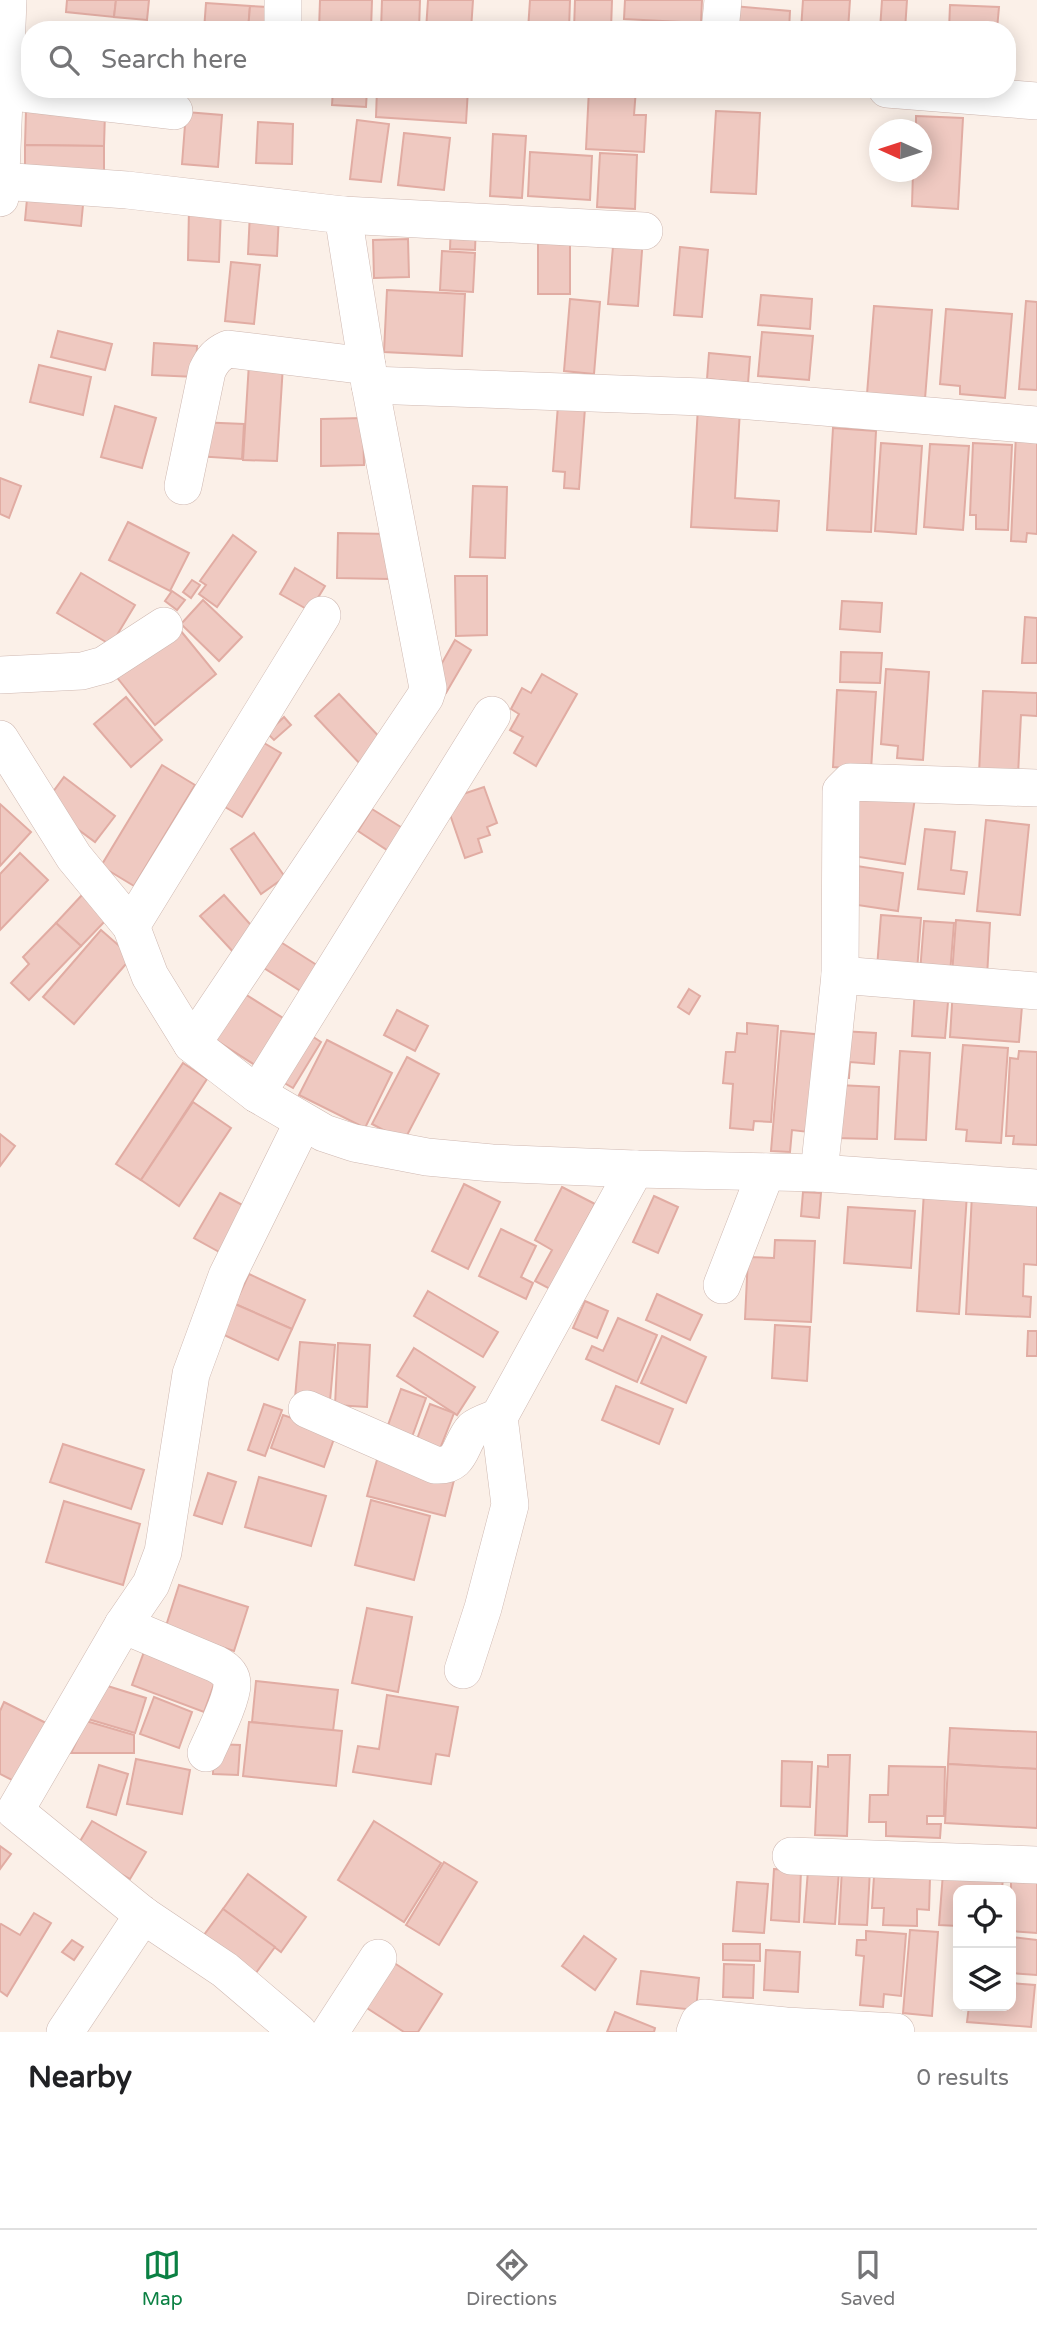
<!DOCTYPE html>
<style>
body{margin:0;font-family:"Varela Round",sans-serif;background:#f6f6f6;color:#202124}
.controls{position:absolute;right:21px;bottom:21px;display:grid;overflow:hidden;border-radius:14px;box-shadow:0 4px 18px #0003}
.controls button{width:63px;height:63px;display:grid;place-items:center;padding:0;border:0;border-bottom:2px solid #e0e0e0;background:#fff;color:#202124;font:35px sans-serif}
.compass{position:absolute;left:869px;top:119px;width:63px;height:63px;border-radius:50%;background:#fff;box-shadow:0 4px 18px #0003;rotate:273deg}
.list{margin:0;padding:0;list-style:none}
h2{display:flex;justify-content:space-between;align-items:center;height:91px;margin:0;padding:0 28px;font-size:30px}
h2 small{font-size:23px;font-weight:400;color:#757577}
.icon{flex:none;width:38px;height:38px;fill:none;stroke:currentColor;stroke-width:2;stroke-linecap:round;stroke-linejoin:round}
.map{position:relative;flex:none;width:1037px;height:2032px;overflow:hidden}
.search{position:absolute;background:#fff;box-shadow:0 4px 18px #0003;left:21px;right:21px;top:21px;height:77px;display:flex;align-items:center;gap:18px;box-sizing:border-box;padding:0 24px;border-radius:28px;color:#757577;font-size:26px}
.sheet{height:196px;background:#fff}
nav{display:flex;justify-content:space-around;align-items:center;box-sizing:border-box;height:98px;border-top:2px solid #e0e0e0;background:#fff;font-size:19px;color:#757577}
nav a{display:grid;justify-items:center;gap:4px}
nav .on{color:#0b8043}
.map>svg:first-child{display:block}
.building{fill:#efc9c1;stroke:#e1aca3;stroke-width:2}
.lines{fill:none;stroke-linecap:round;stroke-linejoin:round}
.minor-casing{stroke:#cfb8b1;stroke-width:38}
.minor{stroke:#fff;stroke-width:37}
</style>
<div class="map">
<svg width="1037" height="2032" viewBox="0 0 1037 2032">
<rect width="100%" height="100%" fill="#fbf0e8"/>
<g class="building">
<polygon points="67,0 116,0 114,17 66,12"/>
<polygon points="116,0 149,0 147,20 114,17"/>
<polygon points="320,0 372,0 371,30 319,30"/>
<polygon points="382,0 420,0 419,30 381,30"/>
<polygon points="428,0 473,0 471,30 426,30"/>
<polygon points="530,0 570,0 569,30 528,30"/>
<polygon points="575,0 612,0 611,30 574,30"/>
<polygon points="625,0 702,0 701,23 624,19"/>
<polygon points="803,0 850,0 848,30 801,30"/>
<polygon points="882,0 907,0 905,30 880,30"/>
<polygon points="206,3 250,6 248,30 204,30"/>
<polygon points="950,5 999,7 997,29 949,30"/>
<polygon points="250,6 267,7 266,30 248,30"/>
<polygon points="733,6 790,11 789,30 732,30"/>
<polygon points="198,89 245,89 244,93"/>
<polygon points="333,89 367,89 366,107 332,105"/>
<polygon points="377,89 468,89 466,123 376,117"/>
<polygon points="589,89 636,89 634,115 646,115 644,152 586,149"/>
<polygon points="26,111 105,112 104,146 25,145"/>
<polygon points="716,111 760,113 756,194 711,192"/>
<polygon points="186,112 222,115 218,167 182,164"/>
<polygon points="916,116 963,118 958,209 912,206 913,172 922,172 922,130 916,130"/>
<polygon points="357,120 389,124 381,182 350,179"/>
<polygon points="258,122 293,124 292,164 256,163"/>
<polygon points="404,133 450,138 444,190 398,185"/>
<polygon points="493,134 526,136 522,198 490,196"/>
<polygon points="25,145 104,146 104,171 25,170"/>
<polygon points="530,152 592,156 590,200 528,196"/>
<polygon points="600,153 637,155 635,209 597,207"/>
<polygon points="27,199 83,205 81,226 25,220"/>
<polygon points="189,208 221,209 219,262 188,260"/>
<polygon points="250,212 279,214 277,256 248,254"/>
<polygon points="451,223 476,224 475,250 450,249"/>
<rect x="538" y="234" width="32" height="60"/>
<polygon points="614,235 643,237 638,306 608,304"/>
<polygon points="408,239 409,277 374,278 373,240"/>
<polygon points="680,247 708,250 702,317 674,315"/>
<polygon points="442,251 475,253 473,292 440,290"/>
<polygon points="231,262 260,265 254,324 225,321"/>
<polygon points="387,290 465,294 462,356 384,352"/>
<polygon points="761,295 812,299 810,329 758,325"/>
<polygon points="570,299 600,302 594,374 564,371"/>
<polygon points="1026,301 1037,302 1037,390 1019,389"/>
<polygon points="874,306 932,310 925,399 867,394"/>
<polygon points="946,309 1012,314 1005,398 960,394 960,386 940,384"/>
<polygon points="58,331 112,344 105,370 51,357"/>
<polygon points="762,332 813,336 809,380 758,376"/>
<polygon points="154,343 197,346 196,377 152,375"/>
<polygon points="709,353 750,357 748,383 707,379"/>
<polygon points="249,363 283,365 277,461 243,460"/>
<polygon points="39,365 91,377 83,415 30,402"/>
<polygon points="558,405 585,408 579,489 564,488 565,472 553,471"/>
<polygon points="115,406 156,418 142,468 101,457"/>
<polygon points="698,407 740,409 735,498 779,501 777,531 691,527"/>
<polygon points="363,418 364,465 321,466 321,419"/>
<polygon points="197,422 244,424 242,459 196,456"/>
<polygon points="833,428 876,431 871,532 827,530"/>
<polygon points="1016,434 1037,443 1037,534 1027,533 1026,542 1011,541"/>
<polygon points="881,443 922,446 916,534 875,531"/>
<polygon points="973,443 1012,445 1008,530 976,529 976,515 970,515"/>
<polygon points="930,444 969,446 963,530 924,527"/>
<polygon points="0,478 21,486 9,518 0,514"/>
<polygon points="473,486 507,487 505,558 470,557"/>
<polygon points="128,522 189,553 170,591 109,560"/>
<polygon points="338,533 390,534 389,579 337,578"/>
<polygon points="233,535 256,552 217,607 199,594 206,585 200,581"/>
<polygon points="295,568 325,586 310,611 280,594"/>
<polygon points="81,573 135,605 111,645 57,613"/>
<polygon points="455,576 487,576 487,635 456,636"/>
<polygon points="192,580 200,585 191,598 183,592"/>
<polygon points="172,591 185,600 177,610 165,601"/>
<polygon points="203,600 242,637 219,661 181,624"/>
<polygon points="842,601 882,603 880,632 840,629"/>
<polygon points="1025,617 1037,618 1037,663 1022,663"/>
<polygon points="176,625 216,674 155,725 115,675"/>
<polygon points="455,640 471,650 446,693 430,684"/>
<polygon points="841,652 882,653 880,683 840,682"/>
<polygon points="886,669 929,672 923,760 897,758 898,746 881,744"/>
<polygon points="542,674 577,694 536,766 514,753 523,737 510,730 519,714 511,709 522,688 531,693"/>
<polygon points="837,690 876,692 871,770 833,767"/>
<polygon points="983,691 1037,693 1037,716 1021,715 1018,775 979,773"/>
<polygon points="339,694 385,743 362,766 315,716"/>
<polygon points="126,697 162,740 131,767 94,724"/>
<polygon points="284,717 291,725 274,740 267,733"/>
<polygon points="252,736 281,753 242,817 213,800"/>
<polygon points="162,765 195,785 134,886 101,866"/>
<polygon points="64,777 115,816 95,842 44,804"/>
<polygon points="484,787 497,823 487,827 490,835 478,839 482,852 465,858 445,800"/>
<polygon points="856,789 915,798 905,864 846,855"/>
<polygon points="0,804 31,832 0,866"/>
<polygon points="372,809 404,829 390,852 358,831"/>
<polygon points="986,820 1029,825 1020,915 977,911"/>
<polygon points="925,829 955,832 951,870 967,872 964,894 918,889"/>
<polygon points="254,833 285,877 261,894 231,849"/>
<polygon points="20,853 48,880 0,930 0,874"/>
<polygon points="850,865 903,873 898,911 844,903"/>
<polygon points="82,895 107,919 81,946 56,923"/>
<polygon points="224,895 259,934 236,955 200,916"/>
<polygon points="881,915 921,918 917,971 877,968"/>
<polygon points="956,920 990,923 987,977 952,974"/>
<polygon points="924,921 954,923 950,974 920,972"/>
<polygon points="56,923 81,946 29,1000 11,983 29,964 23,957"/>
<polygon points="101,930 132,957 74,1024 43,997"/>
<polygon points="268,934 323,969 307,995 251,960"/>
<polygon points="915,988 949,990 945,1038 912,1036"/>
<polygon points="237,989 291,1023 261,1069 208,1035"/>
<polygon points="689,989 700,996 689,1014 678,1007"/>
<polygon points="953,989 1023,994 1019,1042 950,1037"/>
<polygon points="397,1010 428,1026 415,1051 384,1035"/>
<polygon points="747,1023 778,1026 771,1122 754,1121 753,1130 730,1128 733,1084 723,1083 726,1052 735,1052 737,1033 747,1034"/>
<polygon points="301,1029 321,1042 293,1088 272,1076"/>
<polygon points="781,1031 825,1035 817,1133 792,1130 790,1152 771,1151"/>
<polygon points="841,1031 876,1033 874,1064 850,1062 849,1078 838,1078"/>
<polygon points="327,1040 392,1073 365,1128 299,1095"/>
<polygon points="963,1045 1008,1048 1001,1143 966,1141 967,1130 956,1129"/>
<polygon points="900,1051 930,1053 926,1140 895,1139"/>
<polygon points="1019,1051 1037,1052 1037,1145 1013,1144 1014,1136 1006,1136 1010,1058 1018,1059"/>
<polygon points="407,1057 439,1074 404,1141 372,1124"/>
<polygon points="183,1063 207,1079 141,1180 116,1164"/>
<polygon points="838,1085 879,1087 877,1139 835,1138"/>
<polygon points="193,1102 231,1128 179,1206 141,1180"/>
<polygon points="0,1134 15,1146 0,1166"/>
<polygon points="464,1184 500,1202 468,1269 432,1251"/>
<polygon points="562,1187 595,1204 550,1289 535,1281 552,1250 535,1240"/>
<polygon points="924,1191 967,1194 959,1314 917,1311"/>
<polygon points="803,1192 821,1193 819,1218 801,1216"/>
<polygon points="220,1193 246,1207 221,1253 194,1238"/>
<polygon points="972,1194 1037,1198 1037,1265 1024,1264 1023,1296 1031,1297 1030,1317 966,1314"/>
<polygon points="654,1196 678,1207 658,1253 633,1242"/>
<polygon points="848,1207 915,1211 911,1268 844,1263"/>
<polygon points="501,1229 536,1246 521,1277 533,1283 526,1299 479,1276"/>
<polygon points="775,1240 815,1241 811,1322 745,1319 748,1257 774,1258"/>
<polygon points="249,1274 305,1300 292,1329 235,1304"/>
<polygon points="428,1291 498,1332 483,1357 414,1316"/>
<polygon points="657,1294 702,1315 690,1340 646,1320"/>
<polygon points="585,1301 608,1311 597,1338 573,1328"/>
<polygon points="235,1304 292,1329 278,1360 222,1334"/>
<polygon points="618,1318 657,1335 637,1382 586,1359 592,1346 603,1351"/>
<polygon points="775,1325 810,1327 807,1381 772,1378"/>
<polygon points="1028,1331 1037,1331 1037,1356 1027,1356"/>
<polygon points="662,1336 706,1357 686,1403 641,1383"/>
<polygon points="300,1342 335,1345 330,1401 295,1398"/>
<polygon points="338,1343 370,1345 367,1407 335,1405"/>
<polygon points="414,1348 475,1387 457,1415 397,1376"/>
<polygon points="616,1386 673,1409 659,1444 602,1420"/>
<polygon points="401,1389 426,1398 412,1437 387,1428"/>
<polygon points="264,1404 282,1410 265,1456 248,1450"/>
<polygon points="430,1404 454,1413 436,1459 413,1450"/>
<polygon points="283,1415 336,1433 324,1467 271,1448"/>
<polygon points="63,1444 144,1470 131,1509 50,1482"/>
<polygon points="378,1456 455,1476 445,1516 367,1496"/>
<polygon points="208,1473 236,1482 222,1524 194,1515"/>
<polygon points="259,1477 326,1496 311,1546 245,1527"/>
<polygon points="371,1500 430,1516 414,1580 355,1565"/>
<polygon points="64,1501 140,1524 123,1585 46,1562"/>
<polygon points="179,1585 248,1607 234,1651 165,1629"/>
<polygon points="367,1608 412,1617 398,1692 352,1683"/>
<polygon points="145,1649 217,1676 204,1712 132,1685"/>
<polygon points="256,1681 338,1690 333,1731 252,1722"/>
<polygon points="98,1683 146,1698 135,1733 88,1719"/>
<polygon points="387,1695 458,1707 449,1756 436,1754 431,1784 353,1772 358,1746 379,1749"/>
<polygon points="154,1697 192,1712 179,1748 140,1734"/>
<polygon points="4,1702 46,1723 16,1782 0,1774 0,1711"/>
<polygon points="86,1721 134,1735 134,1753 71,1753"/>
<polygon points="249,1722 342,1731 336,1786 243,1776"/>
<polygon points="950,1728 1037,1732 1037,1769 948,1764"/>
<polygon points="214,1744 240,1745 238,1775 213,1774"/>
<polygon points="828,1755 850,1755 847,1836 815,1835 818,1766 828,1767"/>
<polygon points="136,1759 190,1770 182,1814 127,1804"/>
<polygon points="782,1761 812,1762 810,1807 781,1806"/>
<polygon points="948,1764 1037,1769 1037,1828 945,1823"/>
<polygon points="99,1765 128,1774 116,1815 87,1807"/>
<polygon points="889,1766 945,1767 944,1816 927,1816 927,1824 941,1824 940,1838 886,1836 886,1822 869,1822 870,1795 888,1795"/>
<polygon points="92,1821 146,1852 130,1879 76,1848"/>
<polygon points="374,1821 441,1863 404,1922 338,1880"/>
<polygon points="0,1846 11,1854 0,1869"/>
<polygon points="444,1862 477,1882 439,1945 406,1925"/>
<polygon points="842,1868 870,1870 867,1925 839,1924"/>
<polygon points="774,1869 801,1870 799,1922 771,1920"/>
<polygon points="808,1870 839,1871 835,1924 804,1922"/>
<polygon points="943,1873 1003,1877 1002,1890 958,1890 958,1926 939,1925"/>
<polygon points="248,1874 306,1917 281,1952 223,1909"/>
<polygon points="1011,1874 1037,1876 1037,1933 1011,1931"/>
<polygon points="874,1876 930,1878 929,1910 917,1909 917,1926 883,1925 884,1908 872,1908"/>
<polygon points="737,1882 768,1884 764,1933 733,1931"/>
<polygon points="223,1909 275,1947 253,1977 201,1939"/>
<polygon points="34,1913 51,1923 7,1996 0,1991 0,1925 1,1924 20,1935"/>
<polygon points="910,1930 938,1932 932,2016 903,2013"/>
<polygon points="866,1931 906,1934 901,1996 884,1994 883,2007 860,2005 864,1956 856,1955 857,1940 866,1940"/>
<polygon points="584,1936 616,1959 595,1990 562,1966"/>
<polygon points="1011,1937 1037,1940 1037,1975 1011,1973"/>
<polygon points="72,1940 83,1947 74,1960 62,1952"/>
<polygon points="723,1944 760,1944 760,1961 723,1960"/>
<polygon points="766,1950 800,1952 798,1992 764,1990"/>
<polygon points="385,1957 442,1994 418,2032 404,2032 356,2001"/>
<polygon points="724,1964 754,1965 753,1998 723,1997"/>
<polygon points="641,1971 699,1978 696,2010 637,2004"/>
<polygon points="1011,1983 1035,1985 1031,2027 967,2022 969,2006 1011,2006"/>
<polygon points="615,2012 655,2028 654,2032 607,2032"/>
</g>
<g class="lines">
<g class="minor-casing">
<g id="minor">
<polyline points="283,30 283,0"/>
<polyline points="720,30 723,0"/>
<polyline points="887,89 1037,101"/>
<polyline points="3,91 174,111"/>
<polyline points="0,181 127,190 343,215 370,385 428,688 425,697 192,1044"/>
<polyline points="0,198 8,0"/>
<polyline points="343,215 644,231"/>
<polyline points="370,385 703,397 1037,425"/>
<path d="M183 486 207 371C212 360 217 354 228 349L367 366"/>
<polyline points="0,675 82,671 104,665 164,626"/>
<polyline points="0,739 74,857 131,926 150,976 192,1044 257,1094 324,1133 354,1143 427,1157 492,1163 635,1169 819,1173 1037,1188"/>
<polyline points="131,926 322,615"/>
<polyline points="840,975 1037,991"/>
<polyline points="257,1094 492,715"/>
<polyline points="819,1173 840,975 841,791 850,782 1037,788"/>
<polyline points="722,1285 766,1172"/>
<path d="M307 1409 435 1465C463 1467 459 1444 473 1429 479 1424 492 1420 499 1417"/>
<path d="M123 1625 216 1664C224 1668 232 1674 232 1684 232 1700 213 1737 206 1753"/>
<polyline points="463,1670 483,1608 510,1505 499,1417 635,1169"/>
<polyline points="791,1856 1037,1865"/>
<polyline points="65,2032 143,1915"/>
<polyline points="298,2032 225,1970 143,1915 15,1811 123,1625 151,1584 163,1552 191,1374 227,1276 303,1122"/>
<polyline points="330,2032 378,1958"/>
<polyline points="695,2032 699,2022 704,2018 786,2026 896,2032"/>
</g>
</g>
<use href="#minor" class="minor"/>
</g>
</svg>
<div class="controls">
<button><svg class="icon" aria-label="locate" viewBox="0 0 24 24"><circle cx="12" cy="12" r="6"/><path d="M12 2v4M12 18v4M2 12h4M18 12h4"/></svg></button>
<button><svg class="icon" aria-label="layers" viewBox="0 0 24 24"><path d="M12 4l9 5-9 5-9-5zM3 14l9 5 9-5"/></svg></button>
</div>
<svg class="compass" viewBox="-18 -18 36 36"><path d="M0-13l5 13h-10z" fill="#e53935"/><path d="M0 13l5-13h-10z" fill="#757577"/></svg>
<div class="search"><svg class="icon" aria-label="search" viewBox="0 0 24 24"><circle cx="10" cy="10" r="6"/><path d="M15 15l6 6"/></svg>Search here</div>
</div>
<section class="sheet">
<h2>Nearby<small>0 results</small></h2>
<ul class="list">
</ul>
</section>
<nav>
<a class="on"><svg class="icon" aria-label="map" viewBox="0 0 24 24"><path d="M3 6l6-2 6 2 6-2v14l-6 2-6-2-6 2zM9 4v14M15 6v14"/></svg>Map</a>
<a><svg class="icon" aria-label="directions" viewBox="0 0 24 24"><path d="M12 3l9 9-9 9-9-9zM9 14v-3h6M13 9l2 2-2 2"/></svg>Directions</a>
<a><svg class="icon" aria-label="saved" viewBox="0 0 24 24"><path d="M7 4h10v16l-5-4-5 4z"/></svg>Saved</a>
</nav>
